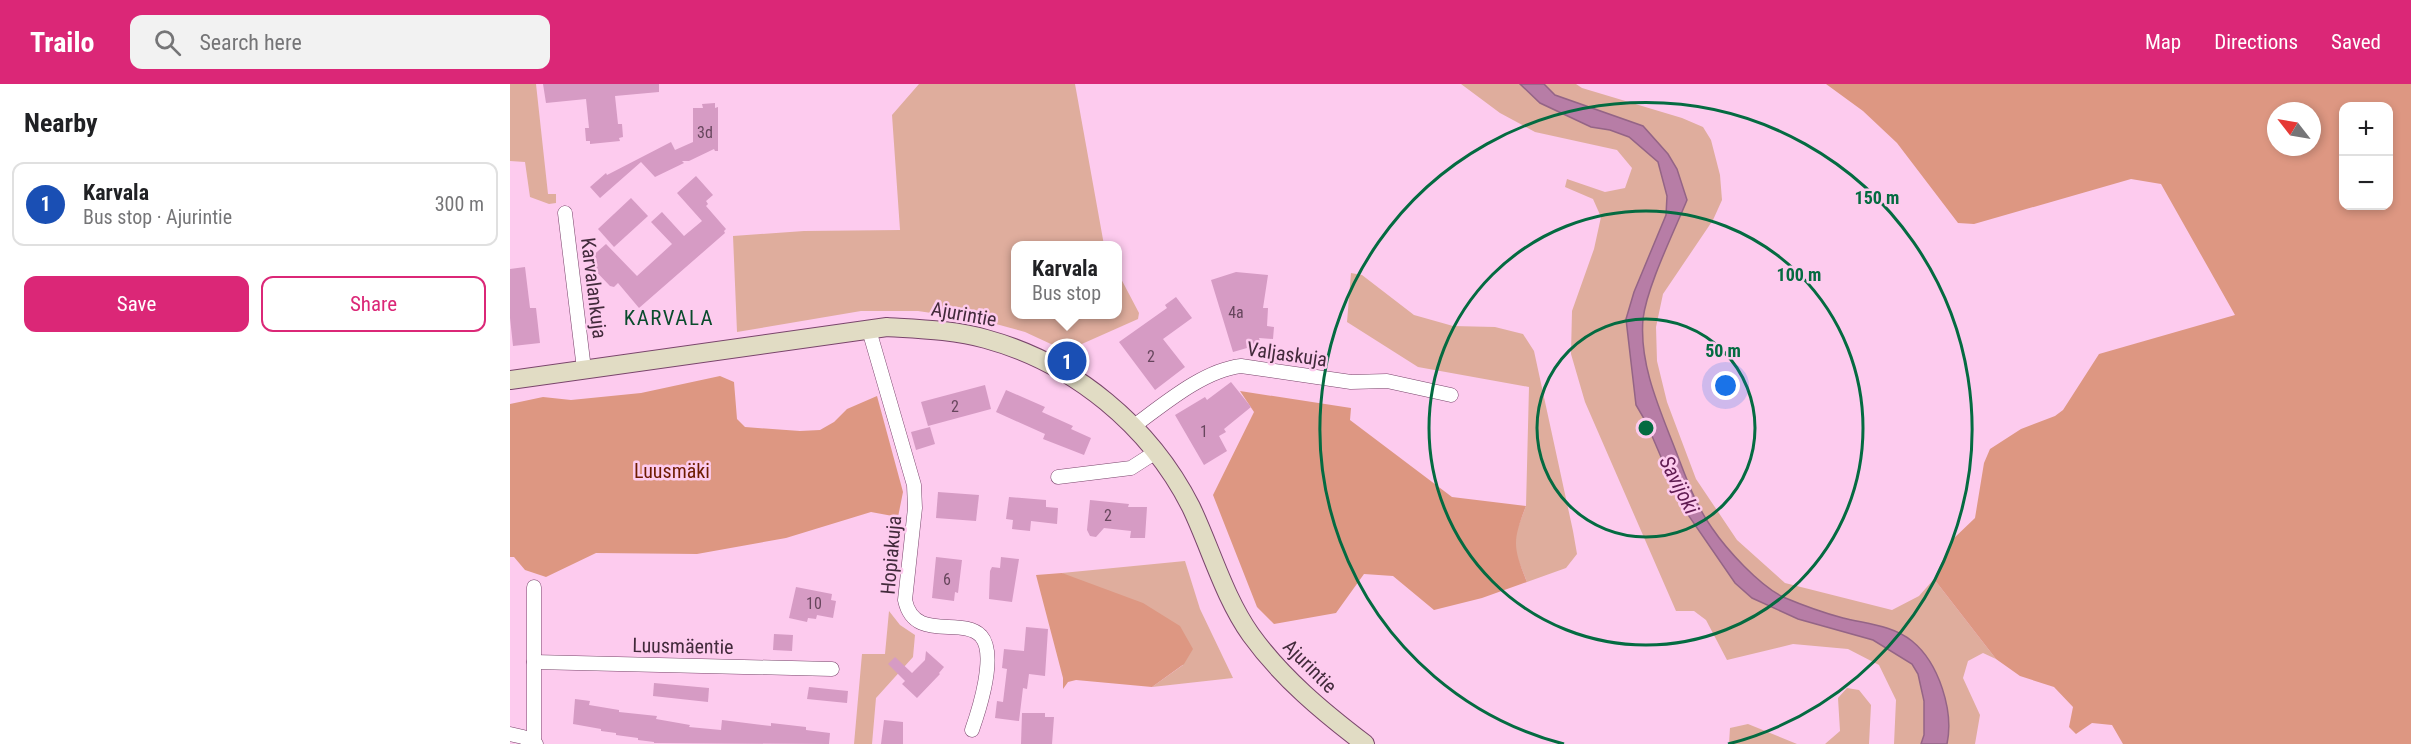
<!DOCTYPE html>
<meta charset="utf-8">
<style>
body{margin:0;font-family:"Roboto Condensed",sans-serif;background:#f2f2f2;color:#202124}
.controls{position:absolute;right:18px;top:18px;display:grid;overflow:hidden;border-radius:12px;box-shadow:0 3px 9px #0003}
.controls button{width:54px;height:54px;display:grid;place-items:center;padding:0;border:0;border-bottom:2px solid #e0e0e0;background:#fff;color:#202124;font:30px sans-serif}
.compass{position:absolute;left:1757px;top:18px;width:54px;height:54px;border-radius:50%;background:#fff;box-shadow:0 3px 9px #0003;rotate:301deg}
.you{position:absolute;left:1216px;top:302px;width:21px;height:21px;margin:-15px;border:4px solid #fff;border-radius:50%;background:#1a73e8;box-shadow:0 0 0 9px #1a73e833}
.badge{display:grid;place-items:center;width:39px;height:39px;border-radius:50%;background:#db2777;color:#fff;font-size:20px;font-weight:700}
.pin{position:absolute;translate:-50% -50%;border:3px solid #fff;box-shadow:0 2px 6px #0006}
.popup{position:absolute;left:501px;top:157px;width:111px;height:78px;box-sizing:border-box;display:grid;place-content:center;border-radius:12px;background:#fff;filter:drop-shadow(0 2px 4px #0005);font-size:20px;white-space:nowrap;color:#757577}
.popup b{font-size:22px;color:#202124}
.popup::after{content:'';position:absolute;left:50%;top:100%;margin-left:-12px;border:12px solid transparent;border-top-color:#fff}
.list{margin:0;padding:0;list-style:none}
h2{display:flex;justify-content:space-between;align-items:center;height:78px;margin:0;padding:0 24px;font-size:26px}
h2 small{font-size:20px;font-weight:400;color:#757577}
.list li{display:grid;grid-template-columns:39px 1fr auto;gap:18px;align-items:center;box-sizing:border-box;height:84px;margin:0 12px 12px;padding:0 12px;border:2px solid #e0e0e0;border-radius:12px}
.list b{display:block;font-size:22px;white-space:nowrap}
.list p{margin:0;font-size:20px;white-space:nowrap;color:#757577}
.list em{font-size:20px;font-style:normal;color:#757577}
.actions{display:flex;gap:12px;padding:18px 24px}
.actions a{flex:1;padding:14px 0;border:2px solid #db2777;border-radius:12px;text-align:center;font-size:21px;color:#db2777}
.actions .main{background:#db2777;color:#fff}
.icon{flex:none;width:33px;height:33px;fill:none;stroke:currentColor;stroke-width:2;stroke-linecap:round;stroke-linejoin:round}
.map{position:relative;flex:none;width:1901px;height:660px;overflow:hidden}
header{display:flex;align-items:center;gap:36px;box-sizing:border-box;height:84px;padding:0 30px;background:#db2777;color:#fff}
header strong{font-size:28px}
nav{display:flex;gap:33px;margin-inline-start:auto;font-size:21px}
.search{width:420px;height:54px;background:#f2f2f2;display:flex;align-items:center;gap:15px;box-sizing:border-box;padding:0 21px;border-radius:12px;color:#757577;font-size:22px}
main{display:flex}
aside{flex:1;background:#fff}
.map>svg:first-child{display:block}
.green{fill:#dfad9d}
.forest{fill:#dd9782;fill-rule:evenodd}
.water{fill:#b77da6;stroke:#946486;stroke-width:1.5}
.building{fill:#d69bc4}
.lines{fill:none;stroke-linecap:round;stroke-linejoin:round}
.street-casing{stroke:#79456b;stroke-width:15}
.secondary-casing{stroke:#79456b;stroke-width:20}
.street{stroke:#fff;stroke-width:14}
.secondary{stroke:#e1dcc4;stroke-width:18}
.ring{fill:none;stroke:#046b41;stroke-width:3}
.labels{text-anchor:middle;dominant-baseline:central;stroke-width:5;stroke-linejoin:round;paint-order:stroke}
.number-label{font-size:16px;fill:#67465d}
.street-label{font-size:20px;fill:#422a3b;stroke:#fdcbee}
.park-label{font-size:20px;fill:#6d1b00;stroke:#fdcbee}
.neighbourhood-label{font-size:21px;letter-spacing:1.5px;fill:#0a4b2d;stroke:#fdcbee}
.water-label{font-size:21px;font-style:italic;fill:#601b51;stroke:#fdcbee}
.centre{fill:#046b41;stroke:#fdcbee;stroke-width:3}
.ring-label{font-size:18px;text-anchor:middle;font-weight:bold;fill:#046b41;stroke:#fdcbee;stroke-width:5;stroke-linejoin:round;paint-order:stroke}
</style>
<header>
<strong>Trailo</strong>
<div class="search"><svg class="icon" aria-label="search" viewBox="0 0 24 24"><circle cx="10" cy="10" r="6"/><path d="M15 15l6 6"/></svg>Search here</div>
<nav><a>Map</a><a>Directions</a><a>Saved</a></nav>
</header>
<main>
<aside>
<h2>Nearby<small></small></h2>
<ul class="list">
<li><span class="badge" style="background:#1a4fb4">1</span><div><b>Karvala</b><p>Bus stop · Ajurintie</p></div><em>300 m</em></li>
</ul>
<div class="actions"><a class="main">Save</a><a>Share</a></div>
</aside>
<div class="map">
<svg width="1901" height="660" viewBox="0 0 1901 660">
<rect width="100%" height="100%" fill="#fdcbee"/>
<g class="green">
<polygon points="0,0 26,0 38,110 46,110 46,119 39,120 20,113 15,78 0,77"/>
<polygon points="409,0 565,0 594,161 506,162 506,230 608,230 608,189 629,229 628,235 556,267 515,248 475,237 408,227 351,227 227,248 223,152 294,147 390,146 382,31"/>
<polygon points="951,0 1066,0 1072,4 1172,34 1193,43 1201,56 1210,91 1212,116 1203,136 1153,210 1146,243 1147,277 1157,318 1186,395 1227,456 1275,499 1382,526 1409,512 1424,495 1486,575 1473,569 1458,577 1453,594 1470,631 1465,660 1384,660 1386,616 1369,581 1338,565 1283,560 1217,576 1196,536 1184,527 1166,527 1075,318 1061,270 1062,227 1084,165 1091,133 1083,115 1055,103 1057,95 1095,108 1115,104 1122,84 1107,66 1025,48 990,29"/>
<polygon points="841,189 852,191 904,231 943,242 985,243 1013,250 1024,267 1063,447 1067,470 1056,484 1017,498 1005,468 1006,448 1016,422 1019,303 908,283 837,238"/>
<polygon points="675,477 690,525 723,594 642,603 673,581 552,489"/>
<polygon points="379,527 390,541 405,551 403,573 366,614 362,660 344,660 352,570 375,570"/>
<polygon points="1337,604 1349,606 1361,621 1359,660 1315,660 1330,647 1328,614"/>
<polygon points="1238,640 1287,660 1290,660 1219,660 1220,644"/>
</g>
<g class="forest">
<path d="M1316 0H1901V660H1613L1602 641 1582 639 1566 650 1559 643 1563 623 1544 603 1510 592 1486 575 1424 495 1442 456 1465 434 1474 379 1480 365 1511 345 1545 332 1553 326 1589 270 1725 231 1651 100 1621 95 1464 140 1448 139 1387 59 1353 27ZM1878 22V122H1834V22ZM1766 27H1802V63H1766Z"/>
<polygon points="210,292 224,298 227,335 235,343 290,347 310,346 324,338 337,325 367,312 393,408 388,433 361,428 276,454 187,470 86,469 36,493 15,486 4,473 0,473 0,320 33,313 61,316 131,309"/>
<path d="M730 307 841 324 840 336 942 413 1016 422C1002 458 1003 463 1017 498L972 514 924 526 883 492 854 490 826 529 764 540 747 523 703 411 744 328Z"/>
<polygon points="552,489 633,519 670,542 683,565 674,580 642,603 566,596 558,598 553,605 553,594 526,491"/>
</g>
<path class="water" d="M1010 0H1034L1045 11 1133 42 1158 70 1167 85 1177 116C1164 148 1137 202 1133 235 1129 282 1151 328 1167 370 1177 396 1186 422 1202 444 1217 466 1249 501 1273 513 1292 521 1314 529 1333 534 1357 540 1382 541 1402 557 1429 579 1444 627 1437 660H1411L1414 651V617L1408 590 1402 580 1363 556 1288 535 1242 514 1225 499 1172 422 1136 338 1126 321 1116 235 1124 208 1156 131 1157 112 1148 78 1119 53 1100 46 1081 43 1030 19Z"/>
<g class="building">
<polygon points="33,0 149,0 149,8 105,12 108,40 112,40 113,53 109,54 110,57 80,60 80,57 76,57 75,44 79,44 76,15 36,19"/>
<polygon points="205,19 205,24 208,23 208,67 205,67 204,65 179,77 172,77 174,79 145,93 131,78 90,114 80,103 96,89 97,91 161,58 165,66 183,58 183,24 193,24 192,20"/>
<polygon points="186,92 203,111 196,117 198,120 196,122 216,145 214,147 215,149 129,224 108,199 104,203 100,202 79,180 81,178 79,175 96,160 127,192 162,160 141,138 152,128 174,152 192,137 167,109"/>
<polygon points="121,114 138,132 104,163 88,145"/>
<polygon points="15,183 20,224 26,224 30,259 3,262 0,234 0,185"/>
<polygon points="726,188 758,191 753,224 758,224 757,242 764,243 763,255 749,254 751,260 723,268 701,196"/>
<polygon points="666,213 682,234 653,255 675,283 645,306 609,258 657,224 655,221"/>
<polygon points="721,298 741,323 714,345 716,348 709,352 717,367 694,381 665,331 695,313 697,316"/>
<polygon points="475,301 481,325 418,342 411,318"/>
<polygon points="496,306 535,323 532,328 563,342 561,345 581,354 574,371 533,355 535,350 486,328"/>
<polygon points="420,343 425,360 406,366 401,348"/>
<polygon points="428,408 469,411 466,437 426,434"/>
<polygon points="499,413 536,416 536,423 548,424 547,440 521,437 520,447 502,445 503,436 496,435"/>
<polygon points="580,416 619,420 618,423 637,423 635,454 620,454 621,447 594,444 586,453 580,452 577,446"/>
<polygon points="426,473 452,476 448,509 445,508 444,517 422,514"/>
<polygon points="491,473 509,475 502,518 479,515 480,487 482,483 490,484"/>
<polygon points="286,503 322,510 321,516 326,517 323,534 307,531 306,535 298,534 297,538 279,534"/>
<polygon points="516,543 538,545 535,592 519,590 517,605 513,604 509,637 485,634 487,617 493,618 497,585 492,584 494,565 514,567"/>
<polygon points="264,550 283,551 282,567 263,566"/>
<polygon points="416,567 434,583 429,589 430,590 407,614 392,600 395,597 378,580 385,573 402,589 415,576"/>
<polygon points="144,599 199,604 198,618 143,612"/>
<polygon points="299,603 338,607 337,619 297,615"/>
<polygon points="65,615 80,617 79,621 109,626 109,628 147,632 146,635 180,641 179,643 211,646 212,636 261,642 261,639 296,643 296,646 320,649 319,660 144,659 144,658 128,656 128,654 106,651 106,649 91,647 91,645 63,640"/>
<polygon points="512,629 535,629 535,633 544,633 542,660 511,660"/>
<polygon points="374,636 393,638 393,660 371,660"/>
</g>
<g class="lines">
<g class="street-casing">
<g id="street">
<polyline points="55,129 74,285"/>
<path d="M359 246 404 401 405 424 395 516C404 559 452 532 471 552 487 570 469 626 462 646"/>
<path d="M624 342C654 320 694 286 731 282L841 298 877 297 941 311"/>
<polyline points="548,393 621,384 646,368"/>
<polyline points="24,503 24,658"/>
<polyline points="24,578 322,585"/>
<polyline points="0,650 13,653 26,660"/>
</g>
</g>
<g class="secondary-casing">
<path id="secondary" d="M0 296 377 243C410 245 445 246 476 255 564 279 640 342 681 423 701 465 714 513 741 551 772 594 813 628 855 660"/>
</g>
<use href="#street" class="street"/>
<use href="#secondary" class="secondary"/>
</g>
<g class="ring">
<circle cx="1136" cy="344" r="109"/>
<circle cx="1136" cy="344" r="217"/>
<path d="M1054 660A326 326 0 1 1 1218 660"/>
</g>
<g class="labels">
<g class="number-label">
<text x="195" y="48">3d</text>
<text x="726" y="228">4a</text>
<text x="641" y="272">2</text>
<text x="445" y="322">2</text>
<text x="694" y="347">1</text>
<text x="598" y="431">2</text>
<text x="437" y="495">6</text>
<text x="304" y="519">10</text>
</g>
<g class="street-label">
<text transform="translate(84 204) rotate(83)">Karvalankuja</text>
<text transform="translate(454 230) rotate(10)">Ajurintie</text>
<text transform="translate(777 270) rotate(8)">Valjaskuja</text>
<text transform="translate(381 471) rotate(-85)">Hopiakuja</text>
<text transform="translate(173 562) rotate(1)">Luusmäentie</text>
<text transform="translate(800 582) rotate(45)">Ajurintie</text>
</g>
<g class="park-label">
<text x="162" y="387">Luusmäki</text>
</g>
<g class="neighbourhood-label">
<text x="159" y="234">KARVALA</text>
</g>
<g class="water-label">
<text transform="translate(1169 401) rotate(63)">Savijoki</text>
</g>
</g>
<circle cx="1136" cy="344" r="9" class="centre"/>
<g class="ring-label">
<text x="1367" y="120">150 m</text>
<text x="1289" y="197">100 m</text>
<text x="1213" y="273">50 m</text>
</g>
</svg>
<div class="controls">
<button>+</button>
<button>−</button>
</div>
<svg class="compass" viewBox="-18 -18 36 36"><path d="M0-13l5 13h-10z" fill="#e53935"/><path d="M0 13l5-13h-10z" fill="#757577"/></svg>
<div class="you"></div>
<div class="pin badge" style="left:557px;top:277px;background:#1a4fb4">1</div>
<div class="popup"><b>Karvala</b>Bus stop</div>
</div>
</main>
